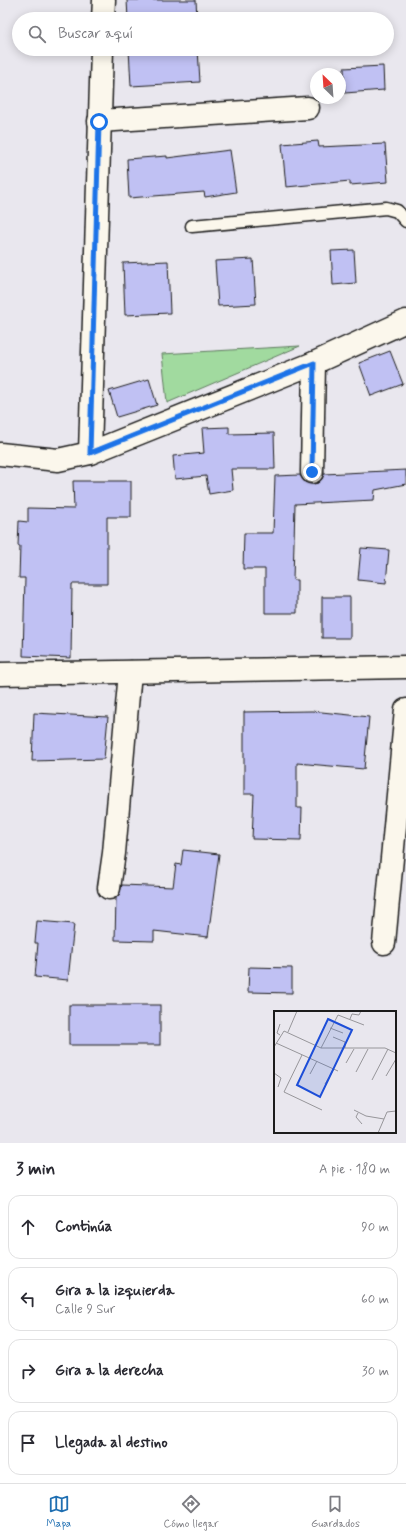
<!DOCTYPE html>
<html lang="es">
<meta charset="utf-8">
<style>
body{margin:0;font-family:Mynerve,sans-serif;background:#f2f2f3;color:#2b2b33}
.compass{position:absolute;left:310px;top:68px;width:36px;height:36px;border-radius:50%;background:#fff;box-shadow:0 2px 10px #0003;rotate:335deg}
.stop{position:absolute;width:12px;height:12px;margin:-9px;border:3px solid #1a73e8;border-radius:50%;background:#fff}
.stop.end{background:#1a73e8;border-color:#fff;box-shadow:0 1px 4px #0008}
.list{margin:0;padding:0;list-style:none}
h2{display:flex;justify-content:space-between;align-items:center;height:52px;margin:0;padding:0 16px;font-size:17px}
h2 small{font-size:13px;font-weight:400;color:#7c7c81}
.list li{display:grid;grid-template-columns:26px 1fr auto;gap:12px;align-items:center;box-sizing:border-box;height:64px;margin:0 8px 8px;padding:0 8px;border:1px solid #e1e1e2;border-radius:12px}
.list b{display:block;font-size:15px;white-space:nowrap}
.list p{margin:0;font-size:13px;white-space:nowrap;color:#7c7c81}
.list em{font-size:13px;font-style:normal;color:#7c7c81}
.icon{flex:none;width:22px;height:22px;fill:none;stroke:currentColor;stroke-width:2;stroke-linecap:round;stroke-linejoin:round}
.map{position:relative;flex:none;width:406px;height:1143px;overflow:hidden}
.search{position:absolute;background:#fff;box-shadow:0 2px 10px #0003;left:12px;right:12px;top:12px;height:44px;display:flex;align-items:center;gap:10px;box-sizing:border-box;padding:0 14px;border-radius:22px;color:#7c7c81;font-size:15px}
.sheet{height:340px;background:#fff}
nav{display:flex;justify-content:space-around;align-items:center;box-sizing:border-box;height:56px;border-top:1px solid #e1e1e2;background:#fff;font-size:11px;color:#7c7c81}
nav a{display:grid;justify-items:center;gap:2px}
nav .on{color:#1f6fb2}
.map>svg:first-child{display:block}
.green{fill:#a1da9f;stroke:#5e7b5e}
.building{fill:#c0c1f3;stroke:#1c1c1c}
.lines{fill:none;stroke-linecap:round;stroke-linejoin:round}
.service-casing{stroke:#1c1c1c;stroke-width:15}
.minor-casing{stroke:#1c1c1c;stroke-width:25}
.service{stroke:#fbf7ec;stroke-width:12}
.minor{stroke:#fbf7ec;stroke-width:22}
.route{stroke:#1a73e8;stroke-width:5}
.inset-road{fill:none;stroke:#97969a;stroke-width:1}
.view{fill:#1d4ed8;fill-opacity:0.15;stroke:#1d4ed8;stroke-width:2}
.inset-edge{fill:none;stroke:#1c1c1c;stroke-width:2}
</style>
<div class="map">
<svg width="406" height="1143" viewBox="0 0 406 1143">
<rect width="100%" height="100%" fill="#e9e7ee"/>
<filter id="ink" filterUnits="userSpaceOnUse"><feTurbulence type="fractalNoise" baseFrequency=".025" numOctaves="2"/><feDisplacementMap in="SourceGraphic" scale="8" xChannelSelector="R" yChannelSelector="G"/><feConvolveMatrix kernelMatrix="1 2 1 2 8 2 1 2 1" color-interpolation-filters="sRGB"/></filter>
<g filter="url(#ink)">
<polygon class="green" points="300,346 167,403 162,354"/>
<g class="building">
<polygon points="127,0 196,0 197,19 128,19"/>
<polygon points="129,49 198,49 200,82 131,86"/>
<polygon points="383,66 384,90 345,93 344,68"/>
<polygon points="318,141 319,147 385,144 388,182 350,185 350,181 286,187 282,144"/>
<polygon points="230,150 236,192 205,197 204,192 129,198 127,159 167,156 167,158"/>
<polygon points="354,250 356,283 333,285 331,251"/>
<polygon points="253,259 256,304 218,306 215,261"/>
<polygon points="168,261 170,313 125,315 123,263"/>
<polygon points="390,351 403,384 371,396 359,363"/>
<polygon points="149,379 157,405 117,417 109,391"/>
<polygon points="229,427 229,434 274,433 275,469 231,469 233,490 209,494 206,476 175,479 173,456 204,453 202,428"/>
<polygon points="406,470 406,484 375,490 374,500 295,504 293,580 297,580 297,613 265,613 265,569 243,569 244,533 273,533 275,476 300,475 305,482 312,484 318,483 322,479 324,474"/>
<polygon points="73,481 131,481 131,517 107,517 107,584 72,584 71,658 23,656 25,578 19,578 20,546 18,546 19,521 28,522 28,508 74,509"/>
<polygon points="361,548 389,550 386,583 358,580"/>
<rect x="322" y="597" width="28" height="41"/>
<polygon points="312,711 369,717 364,769 297,763 297,808 302,808 301,840 252,839 254,794 244,794 244,712"/>
<polygon points="34,713 108,717 104,759 32,761"/>
<polygon points="183,850 219,854 208,937 154,931 154,941 115,940 116,898 119,895 122,885 173,887 176,864 181,865"/>
<polygon points="37,921 74,924 68,980 35,977 38,943 35,943"/>
<polygon points="249,967 292,968 292,993 248,992"/>
<rect x="69" y="1005" width="91" height="40"/>
</g>
<g class="lines">
<g class="service-casing">
<polyline id="service" points="192,226 386,208 397,211 406,221"/>
</g>
<g class="minor-casing">
<g id="minor">
<polyline points="103,19 104,0"/>
<polyline points="99,121 308,108"/>
<polyline points="90,453 102,49"/>
<polyline points="0,454 58,460 90,453 314,363 406,321"/>
<polyline points="312,472 314,363"/>
<polyline points="0,674 406,667"/>
<polyline points="109,888 114,853 130,672"/>
<polyline points="384,943 406,710"/>
</g>
</g>
<use href="#service" class="service"/>
<use href="#minor" class="minor"/>
</g>
</g>
<g class="lines" filter="url(#ink)">
<polyline class="route" points="99,122 90,453 314,363 312,472"/>
</g>
<g transform="translate(274 1011)">
<rect width="122" height="122" fill="#e9e7ee"/>
<path class="inset-road" d="M76 8 78 3 85 4 87 0M56 17 69 22M14 21 23 0M6 24 3 22 6 13M59 26 71 31V37M2 32 64 60M0 36 10 20 47 37H111L122 42M47 37 64 4 90 14M28 44 10 81 48 99M72 52 80 38M82 61 94 38M0 62 7 67 4 76M36 63 43 50M112 65 122 48M98 69 114 38M51 73 60 58M80 99 92 105 110 108M84 102 82 106 88 113M104 122 113 101 122 100"/>
<path class="view" d="M54 8 78 19 46 86 23 74Z"/>
<rect width="122" height="122" class="inset-edge"/>
</g>
</svg>
<svg class="compass" viewBox="-18 -18 36 36"><path d="M0-13l5 13h-10z" fill="#e53935"/><path d="M0 13l5-13h-10z" fill="#7c7c81"/></svg>
<div class="stop" style="left:99px;top:122px"></div>
<div class="stop end" style="left:312px;top:472px"></div>
<div class="search"><svg class="icon" aria-label="search" viewBox="0 0 24 24"><circle cx="10" cy="10" r="6"/><path d="M15 15l6 6"/></svg>Buscar aquí</div>
</div>
<section class="sheet">
<h2>3 min<small>A pie · 180 m</small></h2>
<ul class="list">
<li><svg class="icon" aria-label="ahead" viewBox="0 0 24 24"><path d="M12 20V5M6 11l6-6 6 6"/></svg><div><b>Continúa</b></div><em>90 m</em></li>
<li><svg class="icon" aria-label="left" viewBox="0 0 24 24"><path d="M17 20v-9H6M10 6l-5 5 5 5"/></svg><div><b>Gira a la izquierda</b><p>Calle 9 Sur</p></div><em>60 m</em></li>
<li><svg class="icon" aria-label="right" viewBox="0 0 24 24"><path d="M7 20v-9h11M14 6l5 5-5 5"/></svg><div><b>Gira a la derecha</b></div><em>30 m</em></li>
<li><svg class="icon" aria-label="arrive" viewBox="0 0 24 24"><path d="M6 21V4h12l-3 4 3 4H6"/></svg><div><b>Llegada al destino</b></div></li>
</ul>
</section>
<nav>
<a class="on"><svg class="icon" aria-label="map" viewBox="0 0 24 24"><path d="M3 6l6-2 6 2 6-2v14l-6 2-6-2-6 2zM9 4v14M15 6v14"/></svg>Mapa</a>
<a><svg class="icon" aria-label="directions" viewBox="0 0 24 24"><path d="M12 3l9 9-9 9-9-9zM9 14v-3h6M13 9l2 2-2 2"/></svg>Cómo llegar</a>
<a><svg class="icon" aria-label="saved" viewBox="0 0 24 24"><path d="M7 4h10v16l-5-4-5 4z"/></svg>Guardados</a>
</nav>
